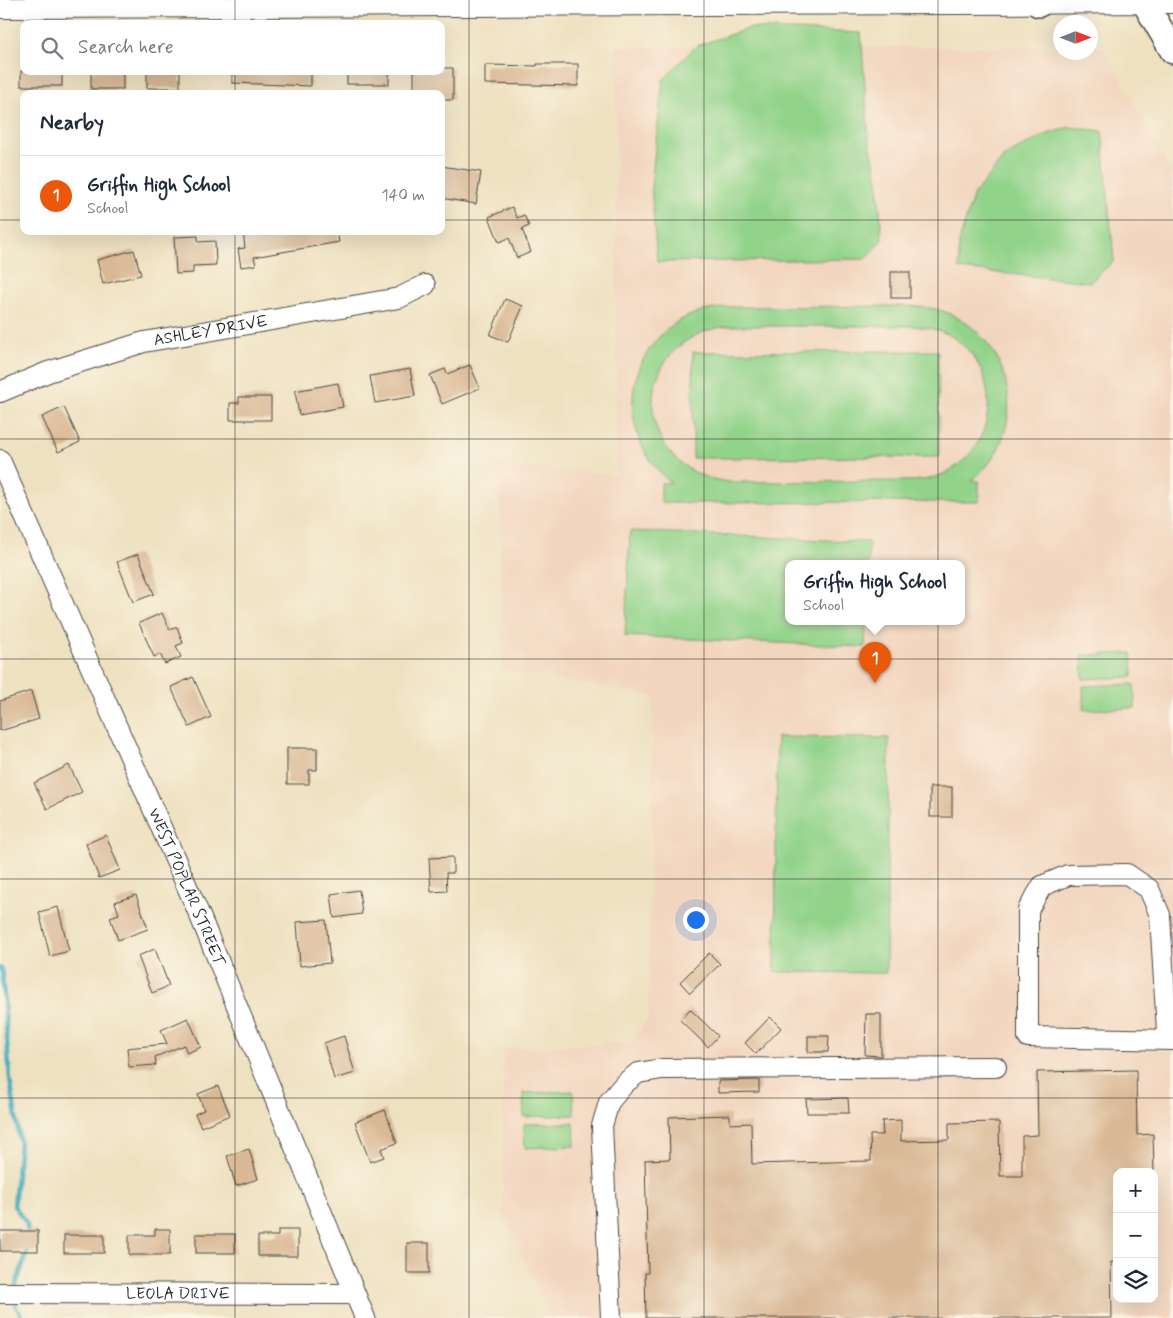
<!DOCTYPE html>
<meta charset="utf-8">
<style>
body{margin:0;font-family:Mynerve,sans-serif;background:#f2f2f3;color:#1f2937}
.controls{position:absolute;right:15px;bottom:15px;display:grid;overflow:hidden;border-radius:10px;box-shadow:0 5px 20px #0002}
.controls button{width:45px;height:45px;display:grid;place-items:center;padding:0;border:0;border-bottom:1px solid #e0e1e3;background:#fff;color:#1f2937;font:25px sans-serif}
.compass{position:absolute;left:1053px;top:15px;width:45px;height:45px;border-radius:50%;background:#fff;box-shadow:0 5px 20px #0002;rotate:90deg}
.you{position:absolute;left:695px;top:919px;width:18px;height:18px;margin:-12px;border:4px solid #fff;border-radius:50%;background:#1a73e8;box-shadow:0 0 0 8px #1a73e833}
.badge{display:grid;place-items:center;width:32px;height:32px;border-radius:50%;background:#ea580c;color:#fff;font-size:16px;font-weight:700}
.pin{position:absolute;translate:-50% -41px;filter:drop-shadow(0 1px 2px #0008)}
.pin::after{content:'';position:absolute;top:26px;width:18px;height:15px;background:inherit;clip-path:polygon(0 0,100% 0,50% 100%)}
.popup{position:absolute;left:785px;top:560px;width:180px;height:65px;box-sizing:border-box;display:grid;place-content:center;border-radius:10px;background:#fff;filter:drop-shadow(0 1px 4px #0005);font-size:16px;white-space:nowrap;color:#747a83}
.popup b{font-size:19px;color:#1f2937}
.popup::after{content:'';position:absolute;left:50%;top:100%;margin-left:-10px;border:10px solid transparent;border-top-color:#fff}
.list{margin:0;padding:0;list-style:none}
h2{display:flex;justify-content:space-between;align-items:center;height:65px;margin:0;padding:0 20px;font-size:21px}
h2 small{font-size:16px;font-weight:400;color:#747a83}
.list li{display:grid;grid-template-columns:32px 1fr auto;gap:15px;align-items:center;box-sizing:border-box;height:80px;padding:0 20px;border-top:1px solid #e0e1e3}
.list b{display:block;font-size:19px;white-space:nowrap}
.list p{margin:0;font-size:16px;white-space:nowrap;color:#747a83}
.list em{font-size:16px;font-style:normal;color:#747a83}
.icon{flex:none;width:28px;height:28px;fill:none;stroke:currentColor;stroke-width:2;stroke-linecap:round;stroke-linejoin:round}
.map{position:relative;flex:none;width:1173px;height:1318px;overflow:hidden}
.search{position:absolute;background:#fff;box-shadow:0 5px 20px #0002;left:20px;top:20px;width:425px;height:55px;display:flex;align-items:center;gap:12px;box-sizing:border-box;padding:0 18px;border-radius:10px;color:#747a83;font-size:19px}
.panel{position:absolute;background:#fff;box-shadow:0 5px 20px #0002;left:20px;top:90px;width:425px;height:145px;border-radius:10px}
.map>svg:first-child{display:block}
.built{fill:#f2d5be;fill-rule:evenodd}
.green{fill:#92d38a;stroke:#5e7f5a;fill-rule:evenodd}
.lines{fill:none;stroke-linecap:round;stroke-linejoin:round}
.stream{stroke:#3eabbd;stroke-width:4.5}
.building{fill:#d9b895}
.minor-casing{stroke:#484641;stroke-width:22}
.major-casing{stroke:#484641;stroke-width:28}
.minor{stroke:#fff;stroke-width:20}
.major{stroke:#fff;stroke-width:25}
.grid{fill:none;stroke:#2b2b2b;stroke-width:1;stroke-opacity:0.55}
.labels{text-anchor:middle;dominant-baseline:central;stroke-width:4;stroke-linejoin:round;paint-order:stroke}
.street-label{font-size:16px;fill:#2b2b2b;stroke:#fcf5e5}
</style>
<div class="map">
<svg width="1173" height="1318" viewBox="0 0 1173 1318">
<rect width="100%" height="100%" fill="#fcf5e5"/>
<filter id="ink" filterUnits="userSpaceOnUse"><feTurbulence type="fractalNoise" baseFrequency=".02" numOctaves="2"/><feDisplacementMap in="SourceGraphic" scale="10" xChannelSelector="R" yChannelSelector="G"/><feConvolveMatrix kernelMatrix="1 2 1 2 8 2 1 2 1" color-interpolation-filters="sRGB"/></filter>
<filter id="wash" filterUnits="userSpaceOnUse"><feTurbulence type="fractalNoise" baseFrequency=".0096" numOctaves="4" result="noise"/><feDisplacementMap in="SourceGraphic" scale="20" xChannelSelector="R" yChannelSelector="G"/><feGaussianBlur stdDeviation="1.12" result="paint"/><feColorMatrix in="noise" values="0 0 0 0 0 0 0 0 0 0 0 0 0 0 0 0 0 1.4 0 .05"/><feComposite in="paint" operator="in"/></filter>
<g filter="url(#wash)">
<rect width="100%" height="100%" fill="#eee1c0"/>
<path class="built" d="M616 47H1060V52H1090L1091 47H1104L1173 174V1318H553L503 1218V1049L632 1042 648 1017 653 696 503 670 499 464 616 475ZM789 564H961V622H789ZM1117 1172H1154V1299H1117Z"/>
<g class="green">
<polygon points="750,28 861,33 869,139 878,181 882,240 866,259 657,262 651,186 663,80 696,46"/>
<polygon points="1069,127 1102,131 1114,261 1090,282 959,269 959,242 974,194 1005,156 1045,135"/>
<path d="M910 306C923 307 936 308 948 313 1003 336 1026 405 994 456 988 466 980 474 971 481H979V502L661 503V483H671C620 441 619 364 674 324 690 313 709 309 728 307ZM729 326H910C926 327 941 329 954 338 1004 372 998 449 943 474 932 480 921 480 909 481L731 482C628 474 626 337 729 326Z"/>
<polygon points="938,351 939,457 693,458 693,352"/>
<polygon points="630,531 869,542 868,564 789,564 789,622 866,622 865,647 625,636"/>
<polygon points="1132,653 1133,677 1083,679 1082,655"/>
<polygon points="1134,684 1135,708 1084,710 1083,686"/>
<polygon points="777,737 889,738 886,973 775,972"/>
<polygon points="573,1091 574,1115 524,1117 523,1093"/>
<polygon points="574,1123 575,1146 525,1148 524,1124"/>
</g>
<g class="lines">
<g class="stream">
<polyline points="0,968 2,972 10,1079 20,1143 14,1206 27,1224 28,1236"/>
<polyline points="15,1288 29,1246"/>
<polyline points="16,1298 16,1307 23,1318"/>
</g>
</g>
<g id="blocks">
<g class="building">
<polygon points="537,64 578,64 578,86 485,84 485,65 537,66"/>
<polygon points="441,68 453,68 453,100 441,100 441,94 435,94 435,90 414,90 414,71 441,71"/>
<rect x="21" y="71" width="41" height="15"/>
<rect x="91" y="71" width="32" height="18"/>
<rect x="147" y="71" width="33" height="17"/>
<polygon points="232,71 311,71 311,86 232,83"/>
<rect x="347" y="71" width="42" height="13"/>
<polygon points="441,166 481,172 476,204 441,198"/>
<polygon points="512,207 517,218 524,215 529,226 522,229 531,252 517,258 509,238 499,242 489,217"/>
<polygon points="243,231 337,231 339,242 254,257 256,265 241,267 238,249 245,248"/>
<polygon points="198,236 198,242 215,241 216,265 193,266 193,273 176,274 174,237"/>
<polygon points="134,250 141,275 103,284 97,260"/>
<rect x="891" y="272" width="19" height="26"/>
<polygon points="505,299 523,306 508,342 490,335"/>
<polygon points="470,365 480,388 442,404 430,375 445,369 447,374"/>
<polygon points="410,369 415,396 375,403 370,376"/>
<polygon points="338,383 343,407 299,415 295,391"/>
<polygon points="239,397 271,397 271,420 230,420 230,403 239,403"/>
<polygon points="64,407 80,442 58,452 42,417"/>
<polygon points="138,554 154,594 133,602 117,562"/>
<polygon points="162,613 170,630 177,627 183,643 176,646 181,657 165,664 160,654 154,657 139,623"/>
<polygon points="193,677 211,717 189,727 171,687"/>
<polygon points="31,691 39,719 0,731 0,701"/>
<polygon points="287,748 317,748 317,770 309,770 309,784 287,784"/>
<polygon points="69,765 82,792 47,809 34,783"/>
<rect x="930" y="787" width="22" height="30"/>
<polygon points="106,835 120,870 99,878 86,844"/>
<polygon points="453,857 453,873 446,873 447,891 431,892 429,858"/>
<polygon points="359,890 362,914 334,918 331,894"/>
<polygon points="136,895 148,929 118,940 110,917 119,914 115,902"/>
<polygon points="58,907 69,951 50,956 39,912"/>
<polygon points="326,920 330,963 300,966 297,922"/>
<polygon points="155,949 169,986 152,993 138,956"/>
<polygon points="709,953 720,964 690,993 680,982"/>
<polygon points="690,1009 718,1036 708,1047 680,1020"/>
<polygon points="866,1014 881,1014 881,1056 865,1055"/>
<polygon points="770,1017 781,1028 756,1054 745,1043"/>
<polygon points="188,1018 201,1047 187,1053 184,1045 155,1057 156,1065 129,1067 127,1048 167,1044 161,1030"/>
<polygon points="344,1036 355,1073 334,1079 324,1043"/>
<polygon points="808,1036 829,1036 828,1052 808,1052"/>
<polygon points="1136,1070 1137,1135 1153,1134 1154,1172 1117,1172 1117,1262 1111,1262 1112,1318 646,1318 645,1273 648,1273 645,1160 670,1159 669,1117 730,1115 730,1124 751,1123 752,1164 871,1161 870,1135 883,1135 882,1121 901,1120 901,1141 949,1140 949,1123 999,1122 1000,1176 1022,1176 1022,1136 1038,1135 1037,1072"/>
<polygon points="759,1080 759,1092 718,1093 718,1081"/>
<polygon points="218,1086 230,1115 201,1127 195,1114 204,1110 198,1094"/>
<polygon points="848,1098 849,1113 807,1113 806,1099"/>
<polygon points="385,1110 397,1143 381,1149 384,1157 370,1162 355,1122"/>
<polygon points="249,1149 258,1179 236,1186 227,1156"/>
<polygon points="155,1229 170,1229 170,1255 129,1255 129,1235 155,1235"/>
<polygon points="278,1230 298,1230 298,1256 258,1256 258,1236 278,1236"/>
<rect x="0" y="1231" width="38" height="20"/>
<rect x="196" y="1234" width="39" height="19"/>
<rect x="64" y="1235" width="40" height="18"/>
<rect x="407" y="1243" width="22" height="30"/>
</g>
</g>
</g>
<g filter="url(#ink)">
<use href="#blocks" fill-opacity="0" stroke="#484641" stroke-width="1"/>
<g class="lines">
<g class="minor-casing">
<g id="minor">
<polyline points="0,8 1173,3"/>
<path id="s1" d="M0 392 48 372 144 342 399 298 425 285"/>
<path id="s2" d="M0 460 200 916 365 1318"/>
<polyline points="1173,1036 1167,1031 1160,915 1149,889 1127,874 1068,875 1042,886 1028,910 1028,1037 1173,1040"/>
<path id="s3" d="M0 1293 355 1294"/>
<polyline points="611,1318 602,1126 609,1102 625,1083 638,1073 662,1069 996,1067"/>
</g>
</g>
<g class="major-casing">
<g id="major">
<polyline points="1143,0 1173,51"/>
<polyline points="1039,4 1045,0"/>
</g>
</g>
<use href="#minor" class="minor"/>
<use href="#major" class="major"/>
</g>
</g>
<path class="grid" d="M235 0V24M469 0V1318M704 0V1318M938 0V1318M235 71V94M0 220H24M441 220H1173M235 231V1318M0 439H1173M0 659H1173M0 879H1173M0 1098H1173"/>
<g class="labels">
<g class="street-label">
<text stroke="none"><textPath href="#s1" startOffset="220">ASHLEY DRIVE</textPath></text>
<text stroke="none"><textPath href="#s2" startOffset="466">WEST POPLAR STREET</textPath></text>
<text stroke="none"><textPath href="#s3" startOffset="178">LEOLA DRIVE</textPath></text>
</g>
</g>
</svg>
<div class="controls">
<button>+</button>
<button>−</button>
<button><svg class="icon" aria-label="layers" viewBox="0 0 24 24"><path d="M12 4l9 5-9 5-9-5zM3 14l9 5 9-5"/></svg></button>
</div>
<svg class="compass" viewBox="-18 -18 36 36"><path d="M0-13l5 13h-10z" fill="#e53935"/><path d="M0 13l5-13h-10z" fill="#747a83"/></svg>
<div class="you"></div>
<div class="pin badge" style="left:875px;top:683px">1</div>
<div class="popup"><b>Griffin High School</b>School</div>
<div class="search"><svg class="icon" aria-label="search" viewBox="0 0 24 24"><circle cx="10" cy="10" r="6"/><path d="M15 15l6 6"/></svg>Search here</div>
<section class="panel">
<h2>Nearby<small></small></h2>
<ul class="list">
<li><span class="badge">1</span><div><b>Griffin High School</b><p>School</p></div><em>140 m</em></li>
</ul>
</section>
</div>
